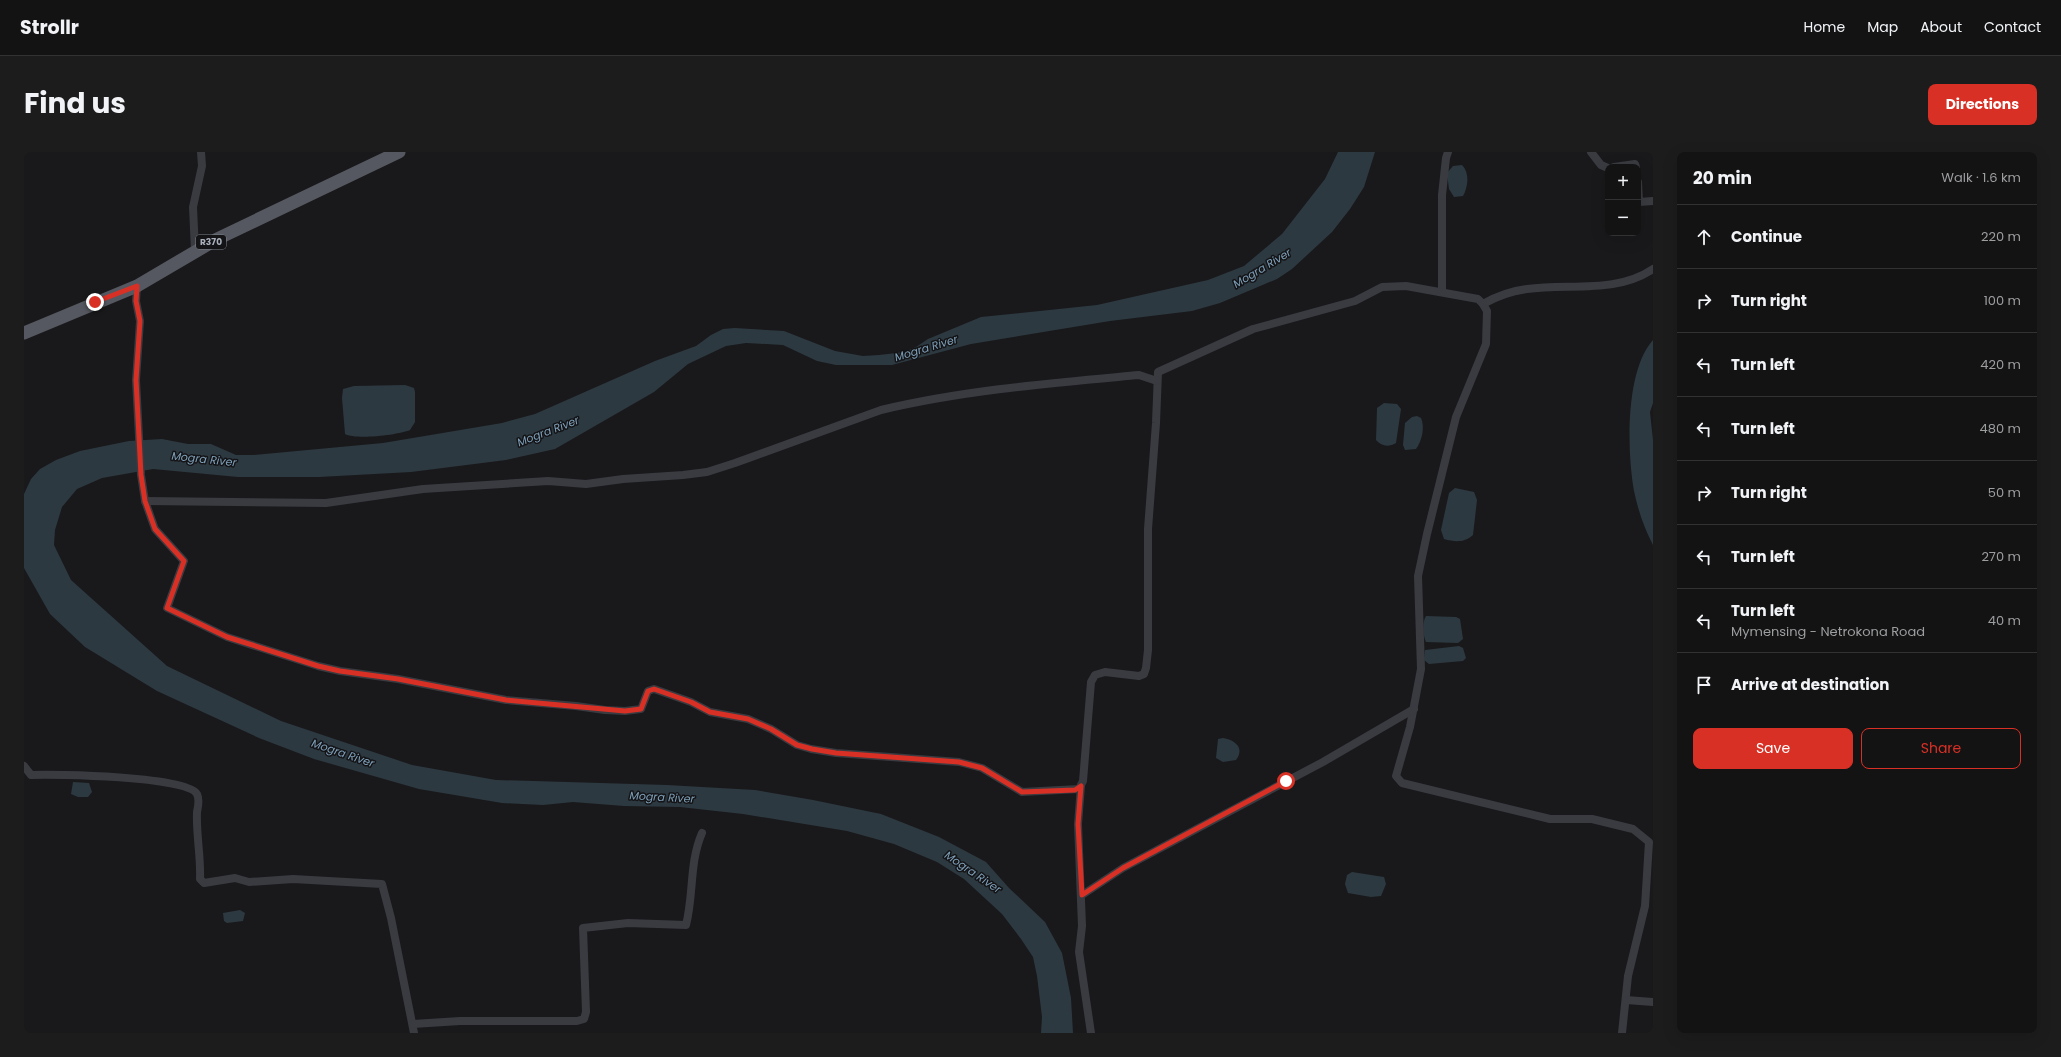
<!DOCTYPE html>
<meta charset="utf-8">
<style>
body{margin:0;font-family:Poppins,sans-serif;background:#1c1c1d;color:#f1f3f6}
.controls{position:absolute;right:12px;top:12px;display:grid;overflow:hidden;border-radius:8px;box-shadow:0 4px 16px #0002}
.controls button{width:36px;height:36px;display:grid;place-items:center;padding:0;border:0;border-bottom:1px solid #323234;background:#131314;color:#f1f3f6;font:20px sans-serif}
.stop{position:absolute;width:12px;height:12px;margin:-9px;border:3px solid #d93025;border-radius:50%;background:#fff}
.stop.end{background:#d93025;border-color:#fff;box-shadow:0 1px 4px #0008}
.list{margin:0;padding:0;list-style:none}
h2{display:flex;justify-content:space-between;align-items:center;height:52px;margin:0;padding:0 16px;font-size:17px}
h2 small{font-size:13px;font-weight:400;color:#9d9ea0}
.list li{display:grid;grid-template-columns:26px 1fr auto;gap:12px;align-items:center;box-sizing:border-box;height:64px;padding:0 16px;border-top:1px solid #323234}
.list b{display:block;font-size:15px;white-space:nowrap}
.list p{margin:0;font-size:13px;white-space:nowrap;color:#9d9ea0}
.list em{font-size:13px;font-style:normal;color:#9d9ea0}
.actions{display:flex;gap:8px;padding:12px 16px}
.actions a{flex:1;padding:9px 0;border:1px solid #d93025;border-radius:8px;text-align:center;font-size:14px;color:#d93025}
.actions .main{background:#d93025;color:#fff}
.icon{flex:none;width:22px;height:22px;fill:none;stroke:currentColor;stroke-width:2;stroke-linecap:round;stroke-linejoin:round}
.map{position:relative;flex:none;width:1629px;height:881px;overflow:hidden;border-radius:8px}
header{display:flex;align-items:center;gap:24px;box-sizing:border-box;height:56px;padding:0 20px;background:#131314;border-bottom:1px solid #323234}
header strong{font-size:19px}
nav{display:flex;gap:22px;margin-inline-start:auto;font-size:14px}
.intro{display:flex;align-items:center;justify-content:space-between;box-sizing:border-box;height:96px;padding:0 24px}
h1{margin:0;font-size:28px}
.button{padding:10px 18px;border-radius:8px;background:#d93025;color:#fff;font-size:14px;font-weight:700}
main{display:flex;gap:24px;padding:0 24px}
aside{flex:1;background:#131314;border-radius:8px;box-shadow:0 4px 16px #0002}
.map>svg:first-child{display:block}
.water{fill:#2d3941}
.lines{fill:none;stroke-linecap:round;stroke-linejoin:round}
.minor{stroke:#393b41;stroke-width:8}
.primary{stroke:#555860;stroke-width:13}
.route{stroke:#d93025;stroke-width:5}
.labels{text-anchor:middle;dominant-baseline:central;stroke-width:3;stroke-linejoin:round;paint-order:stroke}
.shield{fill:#141417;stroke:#7d828a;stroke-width:1}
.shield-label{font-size:9px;font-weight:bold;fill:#aab1bc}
.water-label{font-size:11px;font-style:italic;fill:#7fa1ba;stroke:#141417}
</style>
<header>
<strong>Strollr</strong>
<nav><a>Home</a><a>Map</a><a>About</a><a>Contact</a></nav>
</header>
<div class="intro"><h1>Find us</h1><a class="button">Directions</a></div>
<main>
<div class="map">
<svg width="1629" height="881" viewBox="0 0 1629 881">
<rect width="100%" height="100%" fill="#19191b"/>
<g class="water">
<polygon points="1314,0 1351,0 1340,35 1326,57 1308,80 1268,117 1253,127 1196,151 1168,159 1086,169 947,192 868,213 812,213 793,209 759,193 722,191 702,194 664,212 630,240 531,297 482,308 387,320 295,325 214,325 129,317 78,326 53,337 38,355 31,378 30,393 47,428 143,514 257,569 388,613 472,628 643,633 731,638 789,648 857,662 915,685 962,710 985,736 1021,770 1038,801 1047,846 1049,881 1017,881 1018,865 1013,824 1009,805 997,787 978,762 940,727 913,710 870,692 823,679 719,662 656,655 600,654 549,650 519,653 478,651 395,637 290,607 235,586 133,539 61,495 26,462 0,416 0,342 7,327 16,317 32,308 56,299 105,289 138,287 164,292 187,292 212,303 229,303 359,291 478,271 511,262 631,209 672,194 687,183 699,177 711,176 760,179 811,199 839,204 855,203 881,200 892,195 904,187 957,165 1073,153 1184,128 1220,114 1258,82 1301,27"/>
<path d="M1438 13C1446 21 1444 35 1439 44L1430 45 1425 37 1423 21 1429 14Z"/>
<path d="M1629 188V251L1626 260 1629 288V393C1620 376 1614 358 1610 339 1603 299 1601 219 1629 188Z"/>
<path d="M381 233 390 236 391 240V270L386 278C374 283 332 288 321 282L318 246 319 237 330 234Z"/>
<path d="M1360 251 1373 252 1377 257 1372 291C1365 295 1358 295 1352 288L1353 256Z"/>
<path d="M1393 264 1397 266C1401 275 1398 289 1392 297L1381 298 1379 293 1381 271 1388 265Z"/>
<path d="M1431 336 1450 340 1453 348 1449 383C1440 391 1431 390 1420 387L1417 378 1425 341Z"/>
<path d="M1402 464 1432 465 1436 467 1439 487 1434 491 1402 490C1399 484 1398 470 1402 464Z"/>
<polygon points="1435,494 1439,496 1442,506 1439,509 1405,512 1400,508 1401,498"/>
<path d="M1199 586C1211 588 1221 596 1212 608L1199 610 1192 606 1194 587Z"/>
<polygon points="49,630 65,631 68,640 64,645 54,645 47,642"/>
<polygon points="1328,720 1360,725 1362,732 1357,744 1347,745 1324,741 1321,732 1323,723"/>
<polygon points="216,758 221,761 219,769 203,771 200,769 199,761"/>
</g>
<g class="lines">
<g class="minor">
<polyline points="1567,0 1577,13 1584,16"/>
<polyline points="1590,15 1611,12 1612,15"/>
<polyline points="1614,30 1615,50 1629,49"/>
<polyline points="171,99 169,55 178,14 177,0"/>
<polyline points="113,134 112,149 116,169 112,228 117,323 121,349 131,377 160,409 143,456 203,485 294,514 316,519 374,527 482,548 552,554 581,558 601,559 617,557 624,539 630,537 667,550 686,560 724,567 747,577 773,593 787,597 812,601 935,610 958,616 998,640 1055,637 1059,629 1067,530 1071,523 1081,520 1115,524 1120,522 1122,516 1124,498 1124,377 1132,271 1134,220 1229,177 1331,149 1358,135 1382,134 1454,147 1459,152 1463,159 1462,192 1432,265 1403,382 1394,424 1397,517 1386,575 1372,624 1378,631 1526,667 1568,667 1609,677 1625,690 1621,754 1604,824 1598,881"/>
<polyline points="1418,140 1418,43 1422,6 1424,0"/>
<path d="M1459 152C1473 144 1487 139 1503 137 1545 131 1592 142 1629 117"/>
<path d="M121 349 302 351 399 337 524 329 562 332 599 327 659 323 683 320 711 311 857 258C941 238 1029 231 1115 223L1133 229"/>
<path d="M0 614 7 623C30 622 164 624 173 642 176 648 174 654 173 660 172 682 177 705 176 727L180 731 211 726 225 730 269 727 358 732 367 766 390 881"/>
<polyline points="1057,634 1054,672 1058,774 1055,800 1067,881"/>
<polyline points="1058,743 1099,716 1299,610 1390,557"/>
<polyline points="1602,848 1629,850"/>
<path d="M389 872 436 869H553L560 867 562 860 559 776 604 771 662 773C670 742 665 711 678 681"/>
</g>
<polyline class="primary" points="0,181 113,134 193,87 375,0"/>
</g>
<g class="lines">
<polyline class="route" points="71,150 113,134 112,149 116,169 112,228 117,323 121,349 131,377 160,409 143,456 203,485 294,514 316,519 374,527 482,548 601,559 617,557 624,539 630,537 667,550 686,560 724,567 747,577 773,593 788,597 812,601 935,610 958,616 998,640 1051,638 1057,634 1054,672 1058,743 1099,716 1262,629"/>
</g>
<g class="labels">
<rect class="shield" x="172" y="83" width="30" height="14" rx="3"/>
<g class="shield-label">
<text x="187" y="90">R370</text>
</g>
<g class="water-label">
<text transform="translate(1238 116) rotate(-31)">Mogra River</text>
<text transform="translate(902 196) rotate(-17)">Mogra River</text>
<text transform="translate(524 279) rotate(-21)">Mogra River</text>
<text transform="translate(180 307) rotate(6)">Mogra River</text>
<text transform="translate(319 601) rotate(19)">Mogra River</text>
<text transform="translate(638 645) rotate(3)">Mogra River</text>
<text transform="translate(949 720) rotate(34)">Mogra River</text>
</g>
</g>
</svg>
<div class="controls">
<button>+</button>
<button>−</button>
</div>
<div class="stop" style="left:1262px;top:629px"></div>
<div class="stop end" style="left:71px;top:150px"></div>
</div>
<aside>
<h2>20 min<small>Walk · 1.6 km</small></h2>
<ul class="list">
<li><svg class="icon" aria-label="ahead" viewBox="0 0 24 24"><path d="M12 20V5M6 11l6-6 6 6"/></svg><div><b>Continue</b></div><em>220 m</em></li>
<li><svg class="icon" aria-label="right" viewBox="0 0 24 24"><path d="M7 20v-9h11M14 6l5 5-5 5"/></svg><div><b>Turn right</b></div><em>100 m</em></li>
<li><svg class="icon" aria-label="left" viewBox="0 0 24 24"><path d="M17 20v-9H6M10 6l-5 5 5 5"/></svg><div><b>Turn left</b></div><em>420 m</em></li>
<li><svg class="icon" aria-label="left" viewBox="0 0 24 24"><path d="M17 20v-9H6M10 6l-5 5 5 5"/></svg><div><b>Turn left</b></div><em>480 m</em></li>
<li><svg class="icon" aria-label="right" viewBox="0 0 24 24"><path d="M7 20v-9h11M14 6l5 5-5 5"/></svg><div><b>Turn right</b></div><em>50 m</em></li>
<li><svg class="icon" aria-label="left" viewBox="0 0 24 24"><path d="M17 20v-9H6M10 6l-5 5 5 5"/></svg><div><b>Turn left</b></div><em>270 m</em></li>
<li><svg class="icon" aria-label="left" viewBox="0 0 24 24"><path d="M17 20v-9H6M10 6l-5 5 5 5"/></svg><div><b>Turn left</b><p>Mymensing - Netrokona Road</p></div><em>40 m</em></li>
<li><svg class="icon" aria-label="arrive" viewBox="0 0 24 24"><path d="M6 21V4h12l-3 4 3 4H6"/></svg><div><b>Arrive at destination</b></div></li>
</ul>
<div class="actions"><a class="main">Save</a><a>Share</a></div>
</aside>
</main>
